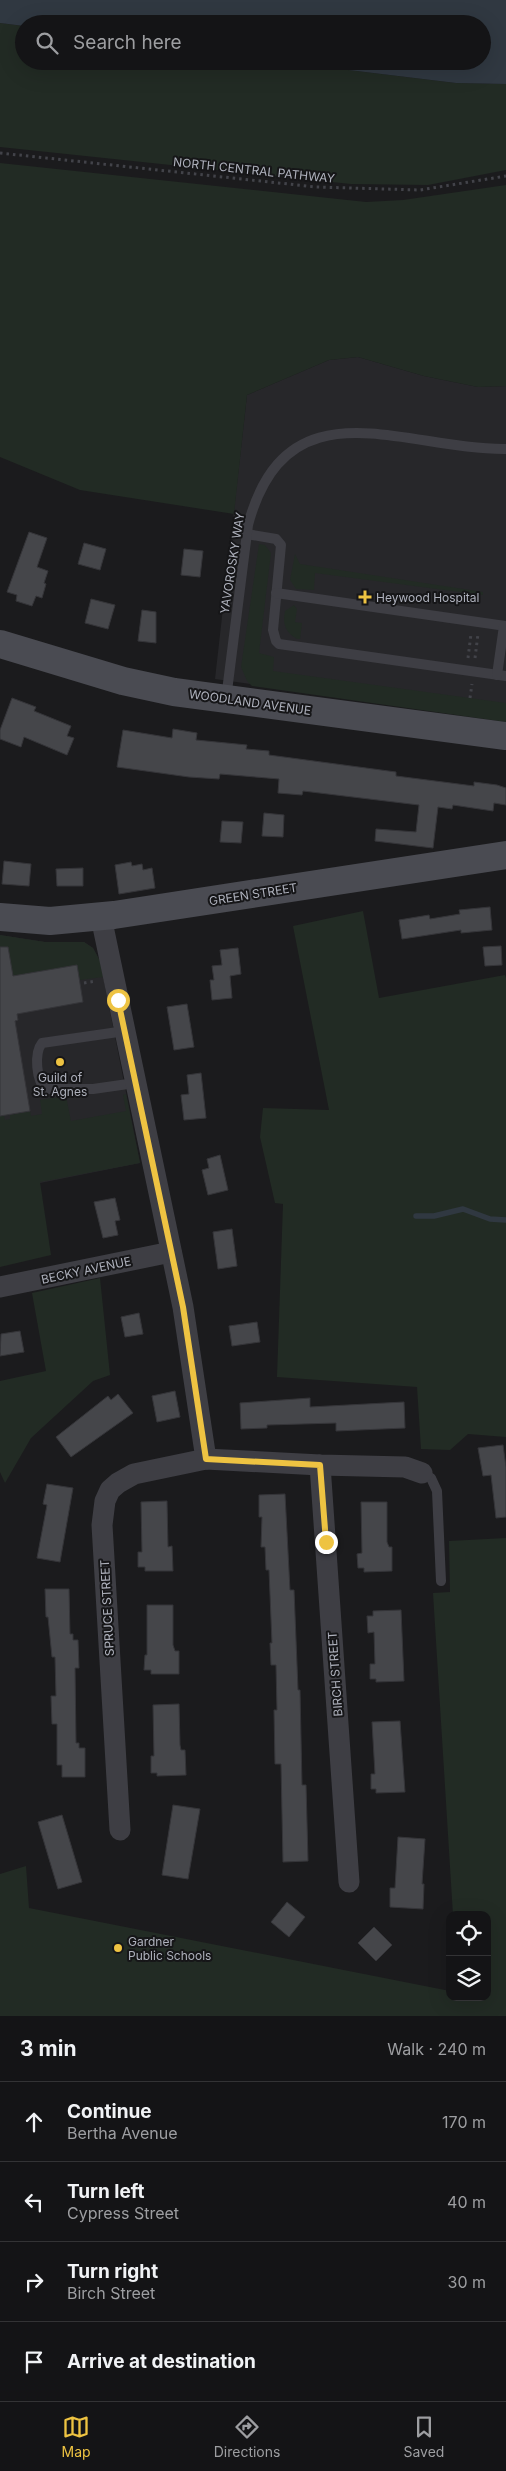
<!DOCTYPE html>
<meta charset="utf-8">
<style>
body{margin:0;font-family:Inter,sans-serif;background:#1d1d1f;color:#f1f3f6}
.controls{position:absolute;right:15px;bottom:15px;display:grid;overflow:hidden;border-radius:10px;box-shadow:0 5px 20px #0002}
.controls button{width:45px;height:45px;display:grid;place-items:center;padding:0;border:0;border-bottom:1px solid #333335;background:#141416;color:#f1f3f6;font:25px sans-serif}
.stop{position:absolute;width:15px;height:15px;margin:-11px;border:4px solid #eec342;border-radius:50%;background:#fff}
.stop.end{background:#eec342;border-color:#fff;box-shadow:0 1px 5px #0008}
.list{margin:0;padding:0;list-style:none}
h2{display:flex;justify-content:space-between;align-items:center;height:65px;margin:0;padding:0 20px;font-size:21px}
h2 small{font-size:16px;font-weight:400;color:#9d9ea1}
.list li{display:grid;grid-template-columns:32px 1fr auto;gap:15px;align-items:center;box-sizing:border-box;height:80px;padding:0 20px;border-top:1px solid #333335}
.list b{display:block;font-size:19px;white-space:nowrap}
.list p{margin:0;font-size:16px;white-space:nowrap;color:#9d9ea1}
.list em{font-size:16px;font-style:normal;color:#9d9ea1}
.icon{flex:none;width:28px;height:28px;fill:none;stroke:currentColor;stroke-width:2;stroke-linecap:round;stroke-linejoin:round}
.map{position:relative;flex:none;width:506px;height:2016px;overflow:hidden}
.search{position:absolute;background:#141416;box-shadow:0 5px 20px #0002;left:15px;right:15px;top:15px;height:55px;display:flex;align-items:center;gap:12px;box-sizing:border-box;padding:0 18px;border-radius:28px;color:#9d9ea1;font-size:19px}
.sheet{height:385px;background:#141416}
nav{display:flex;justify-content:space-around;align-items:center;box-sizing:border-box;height:70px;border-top:1px solid #333335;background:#141416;font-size:14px;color:#9d9ea1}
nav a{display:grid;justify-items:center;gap:2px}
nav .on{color:#eec342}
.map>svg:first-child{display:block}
.built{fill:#27272a}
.green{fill:#222b24}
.water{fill:#303841}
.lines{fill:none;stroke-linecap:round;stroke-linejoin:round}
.stream{stroke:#303841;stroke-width:5.5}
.building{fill:#45464a;stroke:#353539}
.path{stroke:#424349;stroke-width:3;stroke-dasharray:2.5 4;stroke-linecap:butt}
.lane{stroke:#3e3e44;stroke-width:10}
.street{stroke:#3e3e44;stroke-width:21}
.secondary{stroke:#4a4b52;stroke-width:28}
.route{stroke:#eec342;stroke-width:6}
.poi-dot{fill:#eec342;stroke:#161618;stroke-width:2}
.labels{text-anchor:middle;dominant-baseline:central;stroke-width:4;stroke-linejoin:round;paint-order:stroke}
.street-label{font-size:12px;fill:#aeb1bc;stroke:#161618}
.poi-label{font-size:12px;fill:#aeb1bc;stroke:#161618;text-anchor:start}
</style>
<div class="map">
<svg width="506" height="2016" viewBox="0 0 506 2016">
<rect width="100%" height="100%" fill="#1b1b1d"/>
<g class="built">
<polygon points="358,357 424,376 478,387 506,386 506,720 215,679 247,395 329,360"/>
<polygon points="0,935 45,942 84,942 93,948 100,961 140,1163 0,1191"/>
</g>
<g class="green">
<polygon points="0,23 24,26 24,61 274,61 456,83 506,84 506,170 428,185 351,184 0,147"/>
<polygon points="0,163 366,202 403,200 506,185 506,386 478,387 424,376 358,357 329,360 247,395 234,514 80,490 0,457"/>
<polygon points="259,544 265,545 271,553 259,653 274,657 273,671 506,703 506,722 252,686 247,681 241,667"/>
<polygon points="295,554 300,564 483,592 483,595 315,573 314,590 296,589 290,580"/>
<path d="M294 605 297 609 295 622 302 623 300 639H297C286 633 282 624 285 611Z"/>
<polygon points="363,911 379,998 505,975 506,978 506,1437 468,1434 450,1450 421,1449 417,1387 277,1377 283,1204 275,1203 260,1137 263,1108 329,1110 293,926"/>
<polygon points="0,935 45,942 84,942 93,948 100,961 103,977 80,980 77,965 13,976 0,969"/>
<polygon points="126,1094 140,1163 40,1182 51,1255 0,1267 0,1116 4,1116 5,1120 10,1119 10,1115 30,1111 31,1116 42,1114 40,1100 66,1096 71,1121 126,1111 123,1095"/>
<polygon points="100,1278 110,1375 93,1381 31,1438 5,1483 0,1472 0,1381 46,1371 32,1293"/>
<polygon points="506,1538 506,2016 0,2016 0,1874 26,1866 29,1908 450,1991 450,1997 487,1997 487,1915 453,1915 433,1593 450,1592 449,1541"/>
</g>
<polygon class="water" points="0,0 506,0 506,84 456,83 274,61 482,61 482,24 24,24 24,26 0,23"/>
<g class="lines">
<polyline class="stream" points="416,1216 434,1216 463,1209 490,1219 506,1220"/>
</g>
<g class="building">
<polygon points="29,532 47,538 37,567 48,571 44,583 46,584 42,598 36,596 32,606 16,601 17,595 7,592"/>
<polygon points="84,543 106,549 100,570 78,564"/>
<polygon points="184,549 203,551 200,577 181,575"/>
<polygon points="91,599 115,605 108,629 85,623"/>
<polygon points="142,610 156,612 156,643 138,641"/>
<polygon points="12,698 36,707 34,711 71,726 67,736 74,738 67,755 24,737 21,747 0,739 0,730"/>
<polygon points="173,729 197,733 196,740 247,745 246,749 269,751 269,755 396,772 396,776 443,782 474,786 474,782 497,785 506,788 506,805 494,803 493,811 453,805 452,809 438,807 433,848 375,841 376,829 416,832 419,805 303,791 302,795 278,793 279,779 220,774 219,779 189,777 117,767 123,730 172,738"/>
<polygon points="264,813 284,815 283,837 262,836"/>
<polygon points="222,821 243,822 241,843 220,842"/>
<polygon points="4,861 31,864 29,886 2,884"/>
<polygon points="131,862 132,866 142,864 143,870 152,868 155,888 119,894 115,865"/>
<polygon points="83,868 83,886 57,886 56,869"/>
<polygon points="490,907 492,930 461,933 461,930 402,939 399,920 429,915 430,919 460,914 459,910"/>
<polygon points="501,946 502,965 485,966 483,947"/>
<polygon points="0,947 8,947 13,976 77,965 83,1002 17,1014 18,1020 15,1021 30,1111 0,1116"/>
<polygon points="238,948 241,974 230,976 232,998 212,1000 210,980 214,980 212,966 222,965 220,950"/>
<polygon points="187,1004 194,1047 174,1050 167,1007"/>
<polygon points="201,1073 206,1118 184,1120 181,1095 189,1094 187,1075"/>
<polygon points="220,1155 228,1190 208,1195 202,1170 209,1168 207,1159"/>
<polygon points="115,1198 120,1220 115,1221 118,1235 103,1238 94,1202"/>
<polygon points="232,1229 237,1266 218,1269 213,1232"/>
<polygon points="139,1313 143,1334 125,1337 121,1317"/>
<polygon points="257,1322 260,1342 232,1346 229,1326"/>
<polygon points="20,1331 24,1352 0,1356 1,1334"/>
<polygon points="175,1391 180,1417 157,1422 152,1396"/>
<polygon points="118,1394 133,1413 71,1457 56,1437 108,1396 111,1400"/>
<polygon points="310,1398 310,1407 404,1402 405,1428 336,1431 336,1423 267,1425 267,1428 241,1429 240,1403"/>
<polygon points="503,1445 506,1467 506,1517 496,1518 491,1475 483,1476 478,1448"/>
<polygon points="47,1484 73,1488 60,1562 37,1558 47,1505 43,1504"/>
<polygon points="285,1494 290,1590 294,1590 298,1690 300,1690 302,1785 306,1785 308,1861 283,1862 281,1764 275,1764 274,1710 277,1710 276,1665 271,1665 270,1643 272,1643 269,1570 266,1570 265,1547 261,1547 262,1517 259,1517 259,1495"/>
<polygon points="167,1501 168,1547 172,1546 173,1571 145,1571 145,1567 138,1567 138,1552 142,1552 141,1502"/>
<polygon points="361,1502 387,1502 387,1542 389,1547 392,1547 392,1571 364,1572 364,1568 358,1568 357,1554 362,1553"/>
<polygon points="45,1589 69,1589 70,1634 73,1634 73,1640 78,1640 79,1668 75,1668 76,1743 79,1743 79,1748 85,1748 85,1777 62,1777 62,1765 57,1765 57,1724 52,1724 51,1696 56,1696 55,1657 52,1657 48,1617 46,1617"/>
<polygon points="147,1605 173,1605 173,1645 175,1651 179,1651 179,1674 151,1674 151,1670 144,1670 145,1655 147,1655"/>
<polygon points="401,1610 404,1681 376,1682 376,1679 370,1679 370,1664 375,1664 374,1632 368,1633 367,1616 373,1616 373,1611"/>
<polygon points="179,1704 180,1745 181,1750 185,1750 186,1775 157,1776 157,1773 151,1773 151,1756 154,1756 153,1705"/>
<polygon points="400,1721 405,1792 376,1793 376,1789 371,1789 371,1774 375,1774 372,1722"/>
<polygon points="173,1805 200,1809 188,1879 162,1875"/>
<polygon points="62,1815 82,1882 58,1889 38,1822"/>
<polygon points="398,1837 425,1839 422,1884 424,1884 423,1909 390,1907 390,1888 395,1888"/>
<polygon points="287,1902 305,1917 289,1937 271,1922"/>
<polygon points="374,1927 392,1945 376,1961 358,1943"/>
</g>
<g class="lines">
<g class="path">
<polyline points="0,153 316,187 420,190 506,176"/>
<polyline points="468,658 471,634"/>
<polyline points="475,658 478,634"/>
<polyline points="470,698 472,684"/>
<polyline points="84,983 96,981"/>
</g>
<g class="lane">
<polyline points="247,534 276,539 281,545 273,630 276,641 279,644 506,676"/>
<polyline points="276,593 506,626"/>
<polyline points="497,675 504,626"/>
<path d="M226 699 248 525C287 380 404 450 506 449"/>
<path d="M125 1031 42 1043C34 1053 36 1081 46 1089H93L135 1083"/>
<polyline points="422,1473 431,1478 437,1491 441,1581"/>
</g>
<g class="street">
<polyline points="101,917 183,1307 206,1459"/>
<polyline points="0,1287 171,1252"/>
<polyline points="320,1465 349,1882"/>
<polyline points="120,1830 102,1525 105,1501 110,1490 118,1483 134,1474 206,1459 320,1465 405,1467 422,1473"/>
</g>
<g class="secondary">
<polyline points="0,644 123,681 174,692 506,736"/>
<polyline points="0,917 50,921 114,915 506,855"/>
</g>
</g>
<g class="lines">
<polyline class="route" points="118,1000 183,1307 206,1459 320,1465 326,1542"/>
</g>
<g class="poi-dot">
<path d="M362.5 589.5h5v5h5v5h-5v5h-5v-5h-5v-5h5z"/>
<circle cx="60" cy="1062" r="5"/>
<circle cx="118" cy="1948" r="5"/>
</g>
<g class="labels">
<g class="street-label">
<text transform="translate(254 170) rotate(6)">NORTH CENTRAL PATHWAY</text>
<text transform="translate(232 563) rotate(-81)">YAVOROSKY WAY</text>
<text transform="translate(250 702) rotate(8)">WOODLAND AVENUE</text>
<text transform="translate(253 894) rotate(-9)">GREEN STREET</text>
<text transform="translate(86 1270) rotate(-12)">BECKY AVENUE</text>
<text transform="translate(107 1608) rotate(-93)">SPRUCE STREET</text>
<text transform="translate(335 1674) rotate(-94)">BIRCH STREET</text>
</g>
<g class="poi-label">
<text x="376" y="597">Heywood Hospital</text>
<text x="60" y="1077" text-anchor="middle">Guild of<tspan x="60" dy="14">St. Agnes</tspan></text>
<text x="128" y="1941">Gardner<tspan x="128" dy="14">Public Schools</tspan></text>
</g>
</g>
</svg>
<div class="controls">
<button><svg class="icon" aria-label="locate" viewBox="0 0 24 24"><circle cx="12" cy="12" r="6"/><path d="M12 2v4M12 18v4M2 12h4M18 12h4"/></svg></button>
<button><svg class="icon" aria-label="layers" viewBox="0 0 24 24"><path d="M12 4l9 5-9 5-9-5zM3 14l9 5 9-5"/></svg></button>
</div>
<div class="stop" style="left:118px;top:1000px"></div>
<div class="stop end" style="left:326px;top:1542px"></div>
<div class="search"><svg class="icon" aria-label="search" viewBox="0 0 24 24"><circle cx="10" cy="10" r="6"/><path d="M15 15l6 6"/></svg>Search here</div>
</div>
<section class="sheet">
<h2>3 min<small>Walk · 240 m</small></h2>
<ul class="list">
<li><svg class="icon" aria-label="ahead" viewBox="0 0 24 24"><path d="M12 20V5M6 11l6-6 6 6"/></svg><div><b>Continue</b><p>Bertha Avenue</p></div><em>170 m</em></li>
<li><svg class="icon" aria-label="left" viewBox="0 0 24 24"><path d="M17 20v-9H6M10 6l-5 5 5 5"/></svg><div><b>Turn left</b><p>Cypress Street</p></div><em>40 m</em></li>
<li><svg class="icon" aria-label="right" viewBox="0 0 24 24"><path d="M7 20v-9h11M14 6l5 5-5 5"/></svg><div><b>Turn right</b><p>Birch Street</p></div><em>30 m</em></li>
<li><svg class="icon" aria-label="arrive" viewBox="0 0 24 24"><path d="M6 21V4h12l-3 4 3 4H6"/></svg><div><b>Arrive at destination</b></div></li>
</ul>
</section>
<nav>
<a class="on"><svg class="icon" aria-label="map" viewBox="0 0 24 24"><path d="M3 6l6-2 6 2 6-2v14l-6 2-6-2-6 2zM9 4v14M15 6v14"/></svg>Map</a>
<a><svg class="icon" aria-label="directions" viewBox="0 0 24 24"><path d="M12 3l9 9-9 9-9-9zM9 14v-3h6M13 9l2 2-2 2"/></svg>Directions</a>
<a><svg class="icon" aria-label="saved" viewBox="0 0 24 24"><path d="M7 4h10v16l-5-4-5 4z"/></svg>Saved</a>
</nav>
